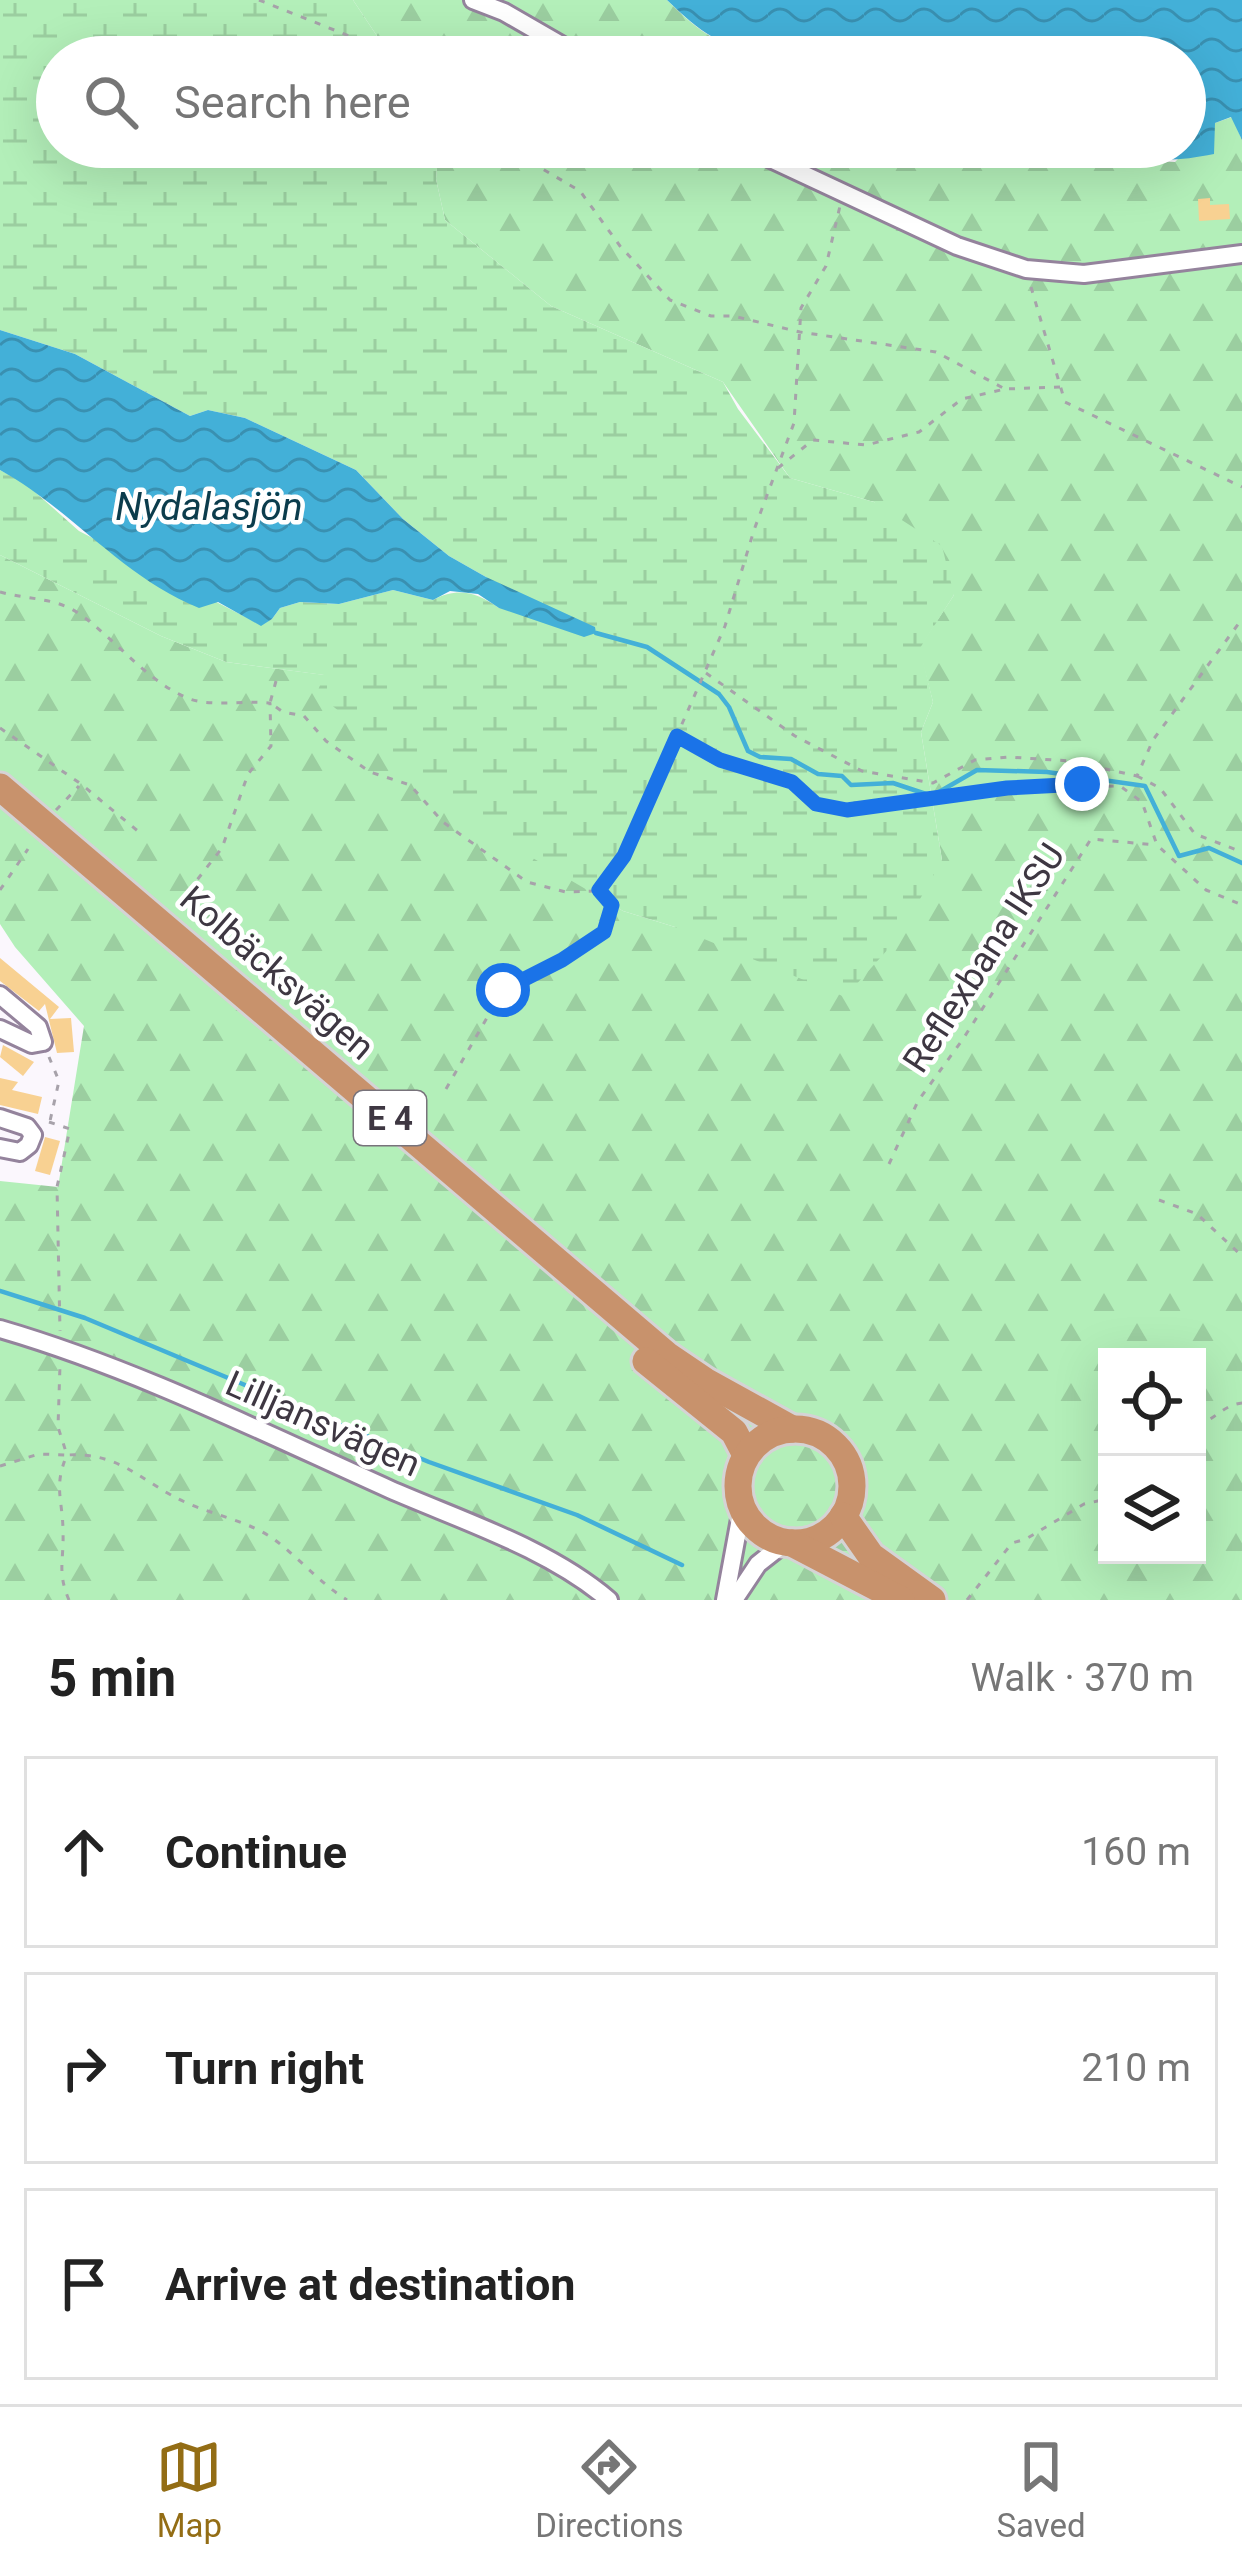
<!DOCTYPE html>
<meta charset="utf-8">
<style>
body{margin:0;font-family:Roboto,sans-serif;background:#f6f6f6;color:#222}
.controls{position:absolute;right:36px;bottom:36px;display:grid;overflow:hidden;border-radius:0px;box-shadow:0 12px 48px #0002}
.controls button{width:108px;height:108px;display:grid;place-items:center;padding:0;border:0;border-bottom:3px solid #e0e0e0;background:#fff;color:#222;font:60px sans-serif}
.stop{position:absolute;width:36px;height:36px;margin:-27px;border:9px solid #1a73e8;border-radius:50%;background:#fff}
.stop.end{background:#1a73e8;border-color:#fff;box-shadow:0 3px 12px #0008}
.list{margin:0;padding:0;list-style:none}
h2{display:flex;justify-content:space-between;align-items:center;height:156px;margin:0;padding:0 48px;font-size:51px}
h2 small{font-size:39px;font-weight:400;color:#767676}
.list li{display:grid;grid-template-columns:78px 1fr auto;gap:36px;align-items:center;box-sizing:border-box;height:192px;margin:0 24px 24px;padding:0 24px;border:3px solid #e0e0e0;border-radius:0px}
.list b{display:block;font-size:45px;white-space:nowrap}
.list em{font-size:39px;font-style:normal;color:#767676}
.icon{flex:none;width:66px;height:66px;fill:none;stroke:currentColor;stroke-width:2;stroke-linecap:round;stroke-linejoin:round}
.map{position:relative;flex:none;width:1242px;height:1600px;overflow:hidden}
.search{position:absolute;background:#fff;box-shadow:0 12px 48px #0002;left:36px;right:36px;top:36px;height:132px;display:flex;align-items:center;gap:30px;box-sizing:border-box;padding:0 42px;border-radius:66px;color:#767676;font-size:45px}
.sheet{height:804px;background:#fff}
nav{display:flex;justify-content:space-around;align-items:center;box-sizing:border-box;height:168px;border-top:3px solid #e0e0e0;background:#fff;font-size:33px;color:#767676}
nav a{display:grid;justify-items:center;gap:6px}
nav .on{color:#936d15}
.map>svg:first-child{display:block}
.forest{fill:url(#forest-firs);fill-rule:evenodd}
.wetland{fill:url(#wetland-marsh)}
.water{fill:url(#water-waves)}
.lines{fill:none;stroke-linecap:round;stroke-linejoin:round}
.stream{stroke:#43b0d8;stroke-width:4.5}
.building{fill:#f8d192}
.minor-casing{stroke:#94839c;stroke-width:22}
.trunk-casing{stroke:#d5d3d5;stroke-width:33}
.path{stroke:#a7a2aa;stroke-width:3;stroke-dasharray:6 9;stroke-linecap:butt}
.minor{stroke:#fff;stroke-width:16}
.trunk{stroke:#c8926c;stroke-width:27}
.route{stroke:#1a73e8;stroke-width:15}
.labels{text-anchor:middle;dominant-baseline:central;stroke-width:9;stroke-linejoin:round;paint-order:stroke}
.shield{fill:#fff;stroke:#78737b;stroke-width:3}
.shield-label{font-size:33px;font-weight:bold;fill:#3e3742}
.street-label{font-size:36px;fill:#3e3742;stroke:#fff}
.water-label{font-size:39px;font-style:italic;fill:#0b3c4c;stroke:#fff}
</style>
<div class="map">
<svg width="1242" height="1600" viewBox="0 0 1242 1600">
<defs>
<pattern id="forest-firs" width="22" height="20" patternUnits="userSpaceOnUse" patternTransform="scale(3)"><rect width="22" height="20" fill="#b3efb9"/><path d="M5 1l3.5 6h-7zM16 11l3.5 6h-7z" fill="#9bcea0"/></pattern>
<pattern id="wetland-marsh" width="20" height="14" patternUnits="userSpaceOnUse" patternTransform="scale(3)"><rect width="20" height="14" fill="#b3efb9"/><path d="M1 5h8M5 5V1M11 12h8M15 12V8" fill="none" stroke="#9bcea0"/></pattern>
<pattern id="water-waves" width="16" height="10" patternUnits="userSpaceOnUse" patternTransform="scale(3)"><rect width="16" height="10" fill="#43b0d8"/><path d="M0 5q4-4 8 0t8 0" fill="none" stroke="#3990b1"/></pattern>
</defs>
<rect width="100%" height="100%" fill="#fbf7fd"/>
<g class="forest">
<path d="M353 0H667C704 37 721 46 772 57H391Z"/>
<path d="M1232 117 1242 140V1600H0V1181L58 1187 84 1026 15 947 0 924V555L161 636 226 662 325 675 553 867 623 911 675 927 942 860 921 732 933 702 919 648 954 595 874 502 790 478 723 382 551 306 445 220 436 179 439 147H1106L1136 160 1175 162 1215 123ZM1107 1357H1197V1555H1107Z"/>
</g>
<path class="wetland" d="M0 0H353L391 57H57V147H439L436 179 445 220 551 306 723 382 738 409 790 478 874 502 942 546 954 595 920 648 933 702 921 732 942 860 898 938 845 997 675 927 623 911 475 824 317 693 324 675 226 662 161 636 0 555V470L26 484 79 531 261 625 272 619 280 608 300 602 339 604 393 590 433 600C458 587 476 592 499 608L486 577 449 556 403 519 356 470 245 418 208 410 190 416 75 354 0 330Z"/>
<g class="water">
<path d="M667 0H1242V140L1231 117 1215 123 1214 154C1174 162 1144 163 1106 147H1185V57H772C721 46 704 36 667 0Z"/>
<path d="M0 330 75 354 190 416 208 410 245 418 356 470 403 519 449 556 486 577 595 627 596 633 584 637 499 608 478 594 450 591 433 600 393 590 339 604 300 602 280 608 272 619 261 626 218 602 199 608C122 577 71 509 0 470Z"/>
</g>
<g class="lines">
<g class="stream">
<polyline points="596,633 647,647 719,694 729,707 748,751 760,757 791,759 818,774 842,776 851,785 893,783 932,796 977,770 1047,772 1145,786 1179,856 1209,848 1242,863"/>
<polyline points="0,1291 85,1318 429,1462 577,1515 682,1565"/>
</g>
</g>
<g class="building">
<polygon points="1210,198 1210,205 1229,204 1230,219 1199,221 1198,199"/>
<polygon points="0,958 59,1007 50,1019 71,1018 74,1052 57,1053 45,1004 39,1011 0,981"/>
<polygon points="3,1045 34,1062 23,1076 0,1057"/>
<polygon points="0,1078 18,1082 12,1090 42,1097 38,1114 0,1105"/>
<polygon points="45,1137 60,1141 50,1175 35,1171"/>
</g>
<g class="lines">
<g class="minor-casing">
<g id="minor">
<polyline points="473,0 504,12 582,57"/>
<polyline points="745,147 957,246 1026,269 1084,274 1242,254"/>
<polyline points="0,995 38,1027 43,1042 32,1044 0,1029"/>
<polyline points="0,1118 27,1127 33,1135 29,1145 20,1152 0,1148"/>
<path d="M0 1329C134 1368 262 1432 389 1489 462 1521 548 1548 609 1600"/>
<polyline points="725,1600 742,1508"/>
<polyline points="734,1600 758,1564 786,1542"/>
</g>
</g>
<g class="trunk-casing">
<g id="trunk">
<polyline points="0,787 668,1356 705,1381 792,1429"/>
<polyline points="646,1361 734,1432 746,1455"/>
<circle cx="795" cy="1486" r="57"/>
<polyline points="843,1516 871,1556 932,1600"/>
<polyline points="792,1543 901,1600"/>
</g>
</g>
<g class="path">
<polyline points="259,0 402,57"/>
<polyline points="713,45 719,34"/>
<polyline points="505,147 580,191 620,246 670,300 711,316 733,316 800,332 936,352 1005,389"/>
<polyline points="1031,287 1065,402 1242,487"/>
<polyline points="778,468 813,440 866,445 919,432 962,399 1005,389 1061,387"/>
<path d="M0 592C28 600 57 597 81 615 116 640 145 679 185 697 207 708 245 700 270 703L271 746 248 774 222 848 197 880"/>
<polyline points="706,673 795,736 862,771 933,783 975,760 1008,757 1070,761 1137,776 1153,740 1242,619"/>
<polyline points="276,681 270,703 283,712 304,716 326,741 370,772 410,785 443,822 527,882 566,892 598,891"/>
<polyline points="0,728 81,784 139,832"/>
<polyline points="678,736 720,760 792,782 816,804 847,810 1007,788 1120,786 1142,802 1157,845 1206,890 1242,905"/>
<polyline points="1137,776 1160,788 1195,834 1242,852"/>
<polyline points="56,810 79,786"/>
<polyline points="0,890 28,849"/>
<polyline points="49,1057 59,1081 50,1121"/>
<polyline points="446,1089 503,990 562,960 604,932 612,905 599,890 624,856 725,626 754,530 794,423 801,308 826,266 840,206"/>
<polyline points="49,1122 70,1129 57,1187 60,1331"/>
<polyline points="889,1164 918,1101 963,1039 1091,839 1156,845"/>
<polyline points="1159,1200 1197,1214 1242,1256"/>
<path d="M1197 1425C1215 1420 1223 1405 1242 1403"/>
<polyline points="0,1466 39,1454 67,1455 58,1427 60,1365"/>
<path d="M69 1600C57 1572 64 1561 63 1532 63 1500 53 1487 67 1455 122 1452 142 1483 187 1503 214 1515 251 1522 275 1540 300 1559 320 1583 347 1600"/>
<polyline points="967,1600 1012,1543 1026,1539 1084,1504 1107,1499"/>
</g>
<use href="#minor" class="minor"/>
<use href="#trunk" class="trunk"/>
</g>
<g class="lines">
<polyline class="route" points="503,990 562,960 604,932 612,905 599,890 624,856 677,736 720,760 792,782 816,804 847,810 1007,788 1082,784"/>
</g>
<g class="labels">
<rect class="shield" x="354" y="1091" width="72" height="54" rx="9"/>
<g class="shield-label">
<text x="390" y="1118">E 4</text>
</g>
<g class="street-label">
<text transform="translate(984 958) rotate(-57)">Reflexbana IKSU</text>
<text transform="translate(277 973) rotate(41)">Kolbäcksvägen</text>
<text transform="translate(323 1424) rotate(24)">Lilljansvägen</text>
</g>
<g class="water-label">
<text x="209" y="507">Nydalasjön</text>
</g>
</g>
</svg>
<div class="controls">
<button><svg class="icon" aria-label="locate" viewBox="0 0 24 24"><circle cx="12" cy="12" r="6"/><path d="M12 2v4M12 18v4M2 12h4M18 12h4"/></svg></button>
<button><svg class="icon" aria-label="layers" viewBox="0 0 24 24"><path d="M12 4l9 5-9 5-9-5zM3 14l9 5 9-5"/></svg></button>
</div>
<div class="stop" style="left:503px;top:990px"></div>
<div class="stop end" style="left:1082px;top:784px"></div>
<div class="search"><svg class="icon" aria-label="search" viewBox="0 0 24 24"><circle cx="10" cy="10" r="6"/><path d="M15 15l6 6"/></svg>Search here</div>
</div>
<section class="sheet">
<h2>5 min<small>Walk · 370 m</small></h2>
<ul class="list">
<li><svg class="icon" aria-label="ahead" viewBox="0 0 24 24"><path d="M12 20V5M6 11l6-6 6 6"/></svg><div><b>Continue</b></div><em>160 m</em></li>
<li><svg class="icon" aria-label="right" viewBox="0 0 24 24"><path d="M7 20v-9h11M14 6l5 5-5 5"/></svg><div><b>Turn right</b></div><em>210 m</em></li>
<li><svg class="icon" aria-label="arrive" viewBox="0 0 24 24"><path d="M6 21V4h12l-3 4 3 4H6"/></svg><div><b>Arrive at destination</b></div></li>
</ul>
</section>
<nav>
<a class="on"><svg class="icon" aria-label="map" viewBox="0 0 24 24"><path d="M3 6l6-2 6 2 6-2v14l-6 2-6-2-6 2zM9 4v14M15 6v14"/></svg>Map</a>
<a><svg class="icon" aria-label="directions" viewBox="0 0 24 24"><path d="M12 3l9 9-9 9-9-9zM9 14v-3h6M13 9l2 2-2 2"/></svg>Directions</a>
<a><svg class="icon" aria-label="saved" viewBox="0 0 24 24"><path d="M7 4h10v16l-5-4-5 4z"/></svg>Saved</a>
</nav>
